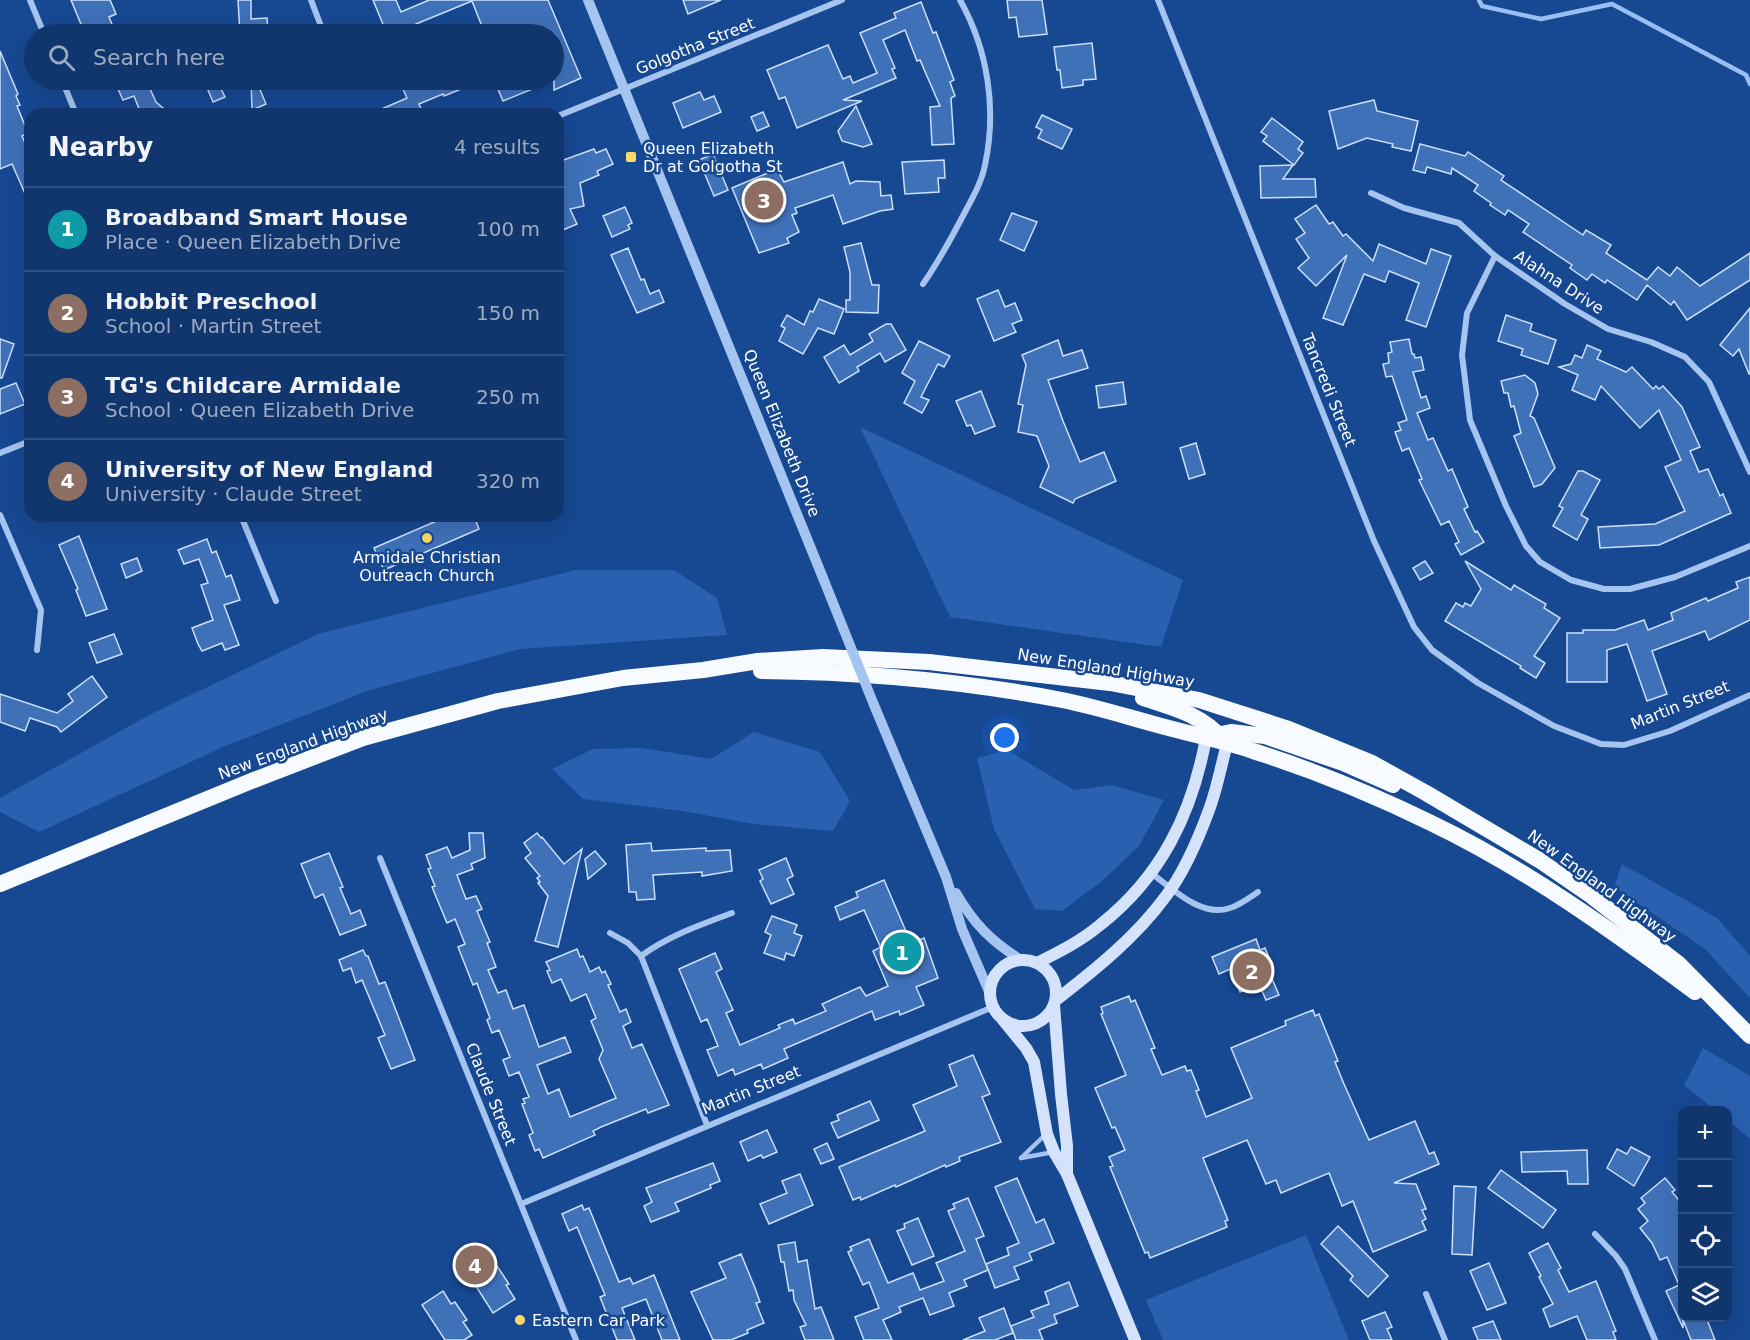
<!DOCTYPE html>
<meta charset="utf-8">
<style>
body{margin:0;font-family:"DejaVu Sans",sans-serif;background:#1a3e73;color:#f1f3f6}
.controls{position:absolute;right:18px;bottom:18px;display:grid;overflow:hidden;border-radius:12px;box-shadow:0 6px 24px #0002}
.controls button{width:54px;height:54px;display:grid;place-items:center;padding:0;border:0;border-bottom:2px solid #305081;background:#11366e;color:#f1f3f6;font:30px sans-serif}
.you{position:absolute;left:1005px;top:738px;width:21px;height:21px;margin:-15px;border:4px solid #fff;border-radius:50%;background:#1a73e8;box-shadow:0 0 0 9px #1a73e833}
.badge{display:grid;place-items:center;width:39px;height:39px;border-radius:50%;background:#e797bd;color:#fff;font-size:20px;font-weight:700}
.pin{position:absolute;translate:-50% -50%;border:3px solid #fff;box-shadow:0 2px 6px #0006}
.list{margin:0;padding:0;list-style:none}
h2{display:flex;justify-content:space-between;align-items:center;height:78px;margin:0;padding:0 24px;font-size:26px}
h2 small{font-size:20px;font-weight:400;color:#9cabc2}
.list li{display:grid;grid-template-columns:39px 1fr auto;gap:18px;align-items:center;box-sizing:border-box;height:84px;padding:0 24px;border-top:2px solid #305081}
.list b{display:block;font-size:22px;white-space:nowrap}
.list p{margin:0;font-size:20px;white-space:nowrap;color:#9cabc2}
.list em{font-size:20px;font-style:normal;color:#9cabc2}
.icon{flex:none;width:33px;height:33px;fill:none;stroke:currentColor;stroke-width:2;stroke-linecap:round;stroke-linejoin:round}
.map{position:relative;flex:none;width:1750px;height:1340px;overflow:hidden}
.search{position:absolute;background:#11366e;box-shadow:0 6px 24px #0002;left:24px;top:24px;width:540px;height:66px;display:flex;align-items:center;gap:15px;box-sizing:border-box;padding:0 21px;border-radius:33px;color:#9cabc2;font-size:22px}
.panel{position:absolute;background:#11366e;box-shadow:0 6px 24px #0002;left:24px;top:108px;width:540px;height:414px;border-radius:18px}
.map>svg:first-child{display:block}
.green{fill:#2961b0}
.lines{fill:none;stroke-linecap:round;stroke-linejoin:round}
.stream{stroke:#98bef3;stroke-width:4.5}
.building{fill:#3f71b9;stroke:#cce0fb;stroke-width:1.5}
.service{stroke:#a6c4f0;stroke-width:4.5}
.minor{stroke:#a6c4f0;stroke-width:6}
.tertiary{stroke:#a6c4f0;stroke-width:10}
.secondary{stroke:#d4e3fb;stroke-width:12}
.trunk{stroke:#f7faff;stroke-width:16}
.tertiary-bridge{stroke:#a6c4f0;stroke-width:10}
.poi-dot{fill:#ffd965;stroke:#174892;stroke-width:2}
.labels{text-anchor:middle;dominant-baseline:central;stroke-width:5;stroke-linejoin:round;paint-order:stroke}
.street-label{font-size:16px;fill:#fff;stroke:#174892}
.poi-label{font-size:16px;fill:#fff;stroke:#174892;text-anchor:start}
</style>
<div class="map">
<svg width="1750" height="1340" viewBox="0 0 1750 1340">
<rect width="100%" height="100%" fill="#174892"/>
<g class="green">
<polygon points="860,427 1183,580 1161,647 950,617"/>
<polygon points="576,570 674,570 717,598 727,635 520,649 370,690 223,747 39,832 0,812 0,798 151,714 318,634"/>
<polygon points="754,732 820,752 850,801 833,831 754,824 682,811 583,799 552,769 593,749 642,748 711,759"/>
<polygon points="1007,750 1074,790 1112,785 1164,800 1139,846 1101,882 1062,911 1035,909 994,829 977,758"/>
<polygon points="1622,864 1717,918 1750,956 1750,998 1705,949 1614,887"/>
<polygon points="1703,1048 1750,1076 1750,1139 1728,1120 1728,1110 1715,1110 1684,1085"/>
<polygon points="1306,1235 1349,1340 1163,1340 1146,1300"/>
</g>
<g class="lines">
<polyline class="stream" points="1479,0 1482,6 1541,19 1612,4 1746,75 1750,84"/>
</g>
<g class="building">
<polygon points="71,0 110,0 116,14 109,17 116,34 85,34"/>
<polygon points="238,0 251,0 251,19 267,18 268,34 240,34"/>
<polygon points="373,0 396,0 401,12 429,0 548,0 581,78 554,90 554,80 503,101 494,80 554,80 554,34 485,34 472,1 416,24 420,34 387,34"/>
<polygon points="683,0 721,0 688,14"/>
<polygon points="1007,0 1042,0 1047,34 1019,37 1016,17 1009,18"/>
<polygon points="921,2 933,33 936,32 954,80 950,82 955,96 951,98 954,144 932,145 930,107 940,106 920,60 917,61 905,30 883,40 895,68 892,69 896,78 843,100 862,101 797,128 785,97 779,99 767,70 828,45 843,79 850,76 853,83 877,73 860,33 896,18 894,13"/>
<polygon points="1092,43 1096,79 1083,80 1083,85 1062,88 1060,70 1057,70 1054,47"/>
<polygon points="0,51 18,94 16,96 20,105 17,106 28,133 22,136 30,154 30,205 12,164 0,169"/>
<polygon points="114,80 146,80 156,102 170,114 141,114 134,96 123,100"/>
<polygon points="212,80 217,80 225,97 213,102 205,83"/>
<polygon points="251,80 256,80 266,104 252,110"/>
<polygon points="399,80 413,80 418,89 440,80 483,80 444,96 443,94 419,104 423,114 370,114 407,98"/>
<polygon points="700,92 704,100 714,96 721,112 683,128 673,103"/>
<polygon points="1374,100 1377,111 1418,121 1411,151 1392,147 1393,144 1367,138 1338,149 1329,111"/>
<polygon points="856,106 872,144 863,147 842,141 838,131"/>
<polygon points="763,112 769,126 757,131 751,117"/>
<polygon points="1042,115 1072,129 1062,149 1038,138 1042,130 1036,127"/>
<polygon points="1272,118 1303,142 1298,149 1303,153 1294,165 1263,141 1267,136 1261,132"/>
<polygon points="1420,144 1465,156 1468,152 1504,176 1501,180 1583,235 1586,230 1611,245 1606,253 1647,280 1658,267 1670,276 1677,267 1700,286 1750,253 1750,280 1687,320 1674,301 1671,305 1647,285 1637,300 1607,280 1605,283 1592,274 1587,280 1570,268 1572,265 1523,232 1529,224 1508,210 1505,215 1490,205 1491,203 1474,191 1478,185 1452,168 1451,174 1427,167 1425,173 1413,170"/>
<polygon points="594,149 596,153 606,149 613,164 597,171 599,175 580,183 584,206 570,209 577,224 558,232 558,162"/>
<polygon points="713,154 728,190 714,196 699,160"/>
<polygon points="944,160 945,178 938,178 939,192 905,194 902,162"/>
<polygon points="843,162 850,184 856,181 880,182 881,196 891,195 893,209 880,211 843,224 833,195 795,208 797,213 792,215 799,232 787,238 789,243 759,253 732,188 777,169 784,182"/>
<polygon points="1293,165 1283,179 1315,179 1316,197 1261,198 1260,166"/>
<polygon points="1316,205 1329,224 1333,222 1343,236 1346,234 1373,261 1379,244 1426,264 1431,249 1451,256 1426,327 1406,320 1419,283 1389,271 1385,282 1364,274 1343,325 1323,318 1347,255 1316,286 1298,268 1309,258 1296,239 1305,233 1295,219"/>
<polygon points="625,207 632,223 628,225 630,229 612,237 603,216"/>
<polygon points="1012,213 1037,222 1024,251 1000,240"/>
<polygon points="861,243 872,285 879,285 878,313 846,312 846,300 850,300 850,272 844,247"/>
<polygon points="628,248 641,280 644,279 650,294 659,290 664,302 637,313 611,255"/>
<polygon points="998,290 1005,307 1015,303 1022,320 1012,324 1016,332 994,341 977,299"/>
<polygon points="819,299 844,309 834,334 818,328 803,354 779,341 785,328 781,326 787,315 804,325 810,311 813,312"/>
<polygon points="1750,308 1750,374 1749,374 1739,349 1733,356 1720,345"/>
<polygon points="1506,315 1532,324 1530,331 1556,340 1548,364 1521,355 1523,349 1498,341"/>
<polygon points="886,324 891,324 906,350 885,362 880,353 857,367 859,371 839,383 824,357 844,345 850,355 873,341 869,334"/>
<polygon points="0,339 14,344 2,378 0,378"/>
<polygon points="1409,339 1412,354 1414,354 1415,358 1421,357 1424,370 1413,372 1421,398 1426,396 1430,408 1417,413 1428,440 1433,438 1448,471 1452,469 1468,507 1464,509 1475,532 1477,531 1484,542 1461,555 1455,544 1459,542 1449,521 1441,525 1419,480 1422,479 1409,448 1402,451 1395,432 1401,430 1398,423 1407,420 1392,376 1386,377 1383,364 1389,363 1388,353 1392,352 1390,342"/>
<polygon points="1058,340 1063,356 1082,350 1088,368 1048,380 1063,421 1080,462 1104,452 1116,481 1075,499 1073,503 1040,487 1049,466 1037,436 1018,432 1023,405 1018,404 1026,365 1022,355"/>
<polygon points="919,341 950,356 944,367 938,364 921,397 929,400 922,413 904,403 915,381 902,373"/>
<polygon points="1587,345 1601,351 1597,359 1626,372 1632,367 1653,389 1656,386 1659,389 1663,386 1682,407 1700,447 1690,451 1699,472 1708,469 1720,496 1723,494 1731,513 1659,545 1600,548 1598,527 1655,524 1685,511 1665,467 1681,460 1659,410 1640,428 1601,386 1595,400 1572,390 1578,375 1559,367 1571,364 1575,355 1582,358"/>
<polygon points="1525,375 1535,383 1538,394 1530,416 1534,418 1555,468 1542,484 1534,487 1514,436 1521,433 1514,406 1511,407 1508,393 1504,393 1501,381"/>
<polygon points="1123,382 1126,404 1099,408 1096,386"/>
<polygon points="16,383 25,404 0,414 0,389"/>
<polygon points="981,391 995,426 975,434 971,425 967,426 956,401"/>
<polygon points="1196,443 1205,474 1189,479 1180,448"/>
<polygon points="1578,471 1583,471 1600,480 1581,515 1588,519 1577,540 1553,526 1563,508 1559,506"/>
<polygon points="448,516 474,516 479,529 384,570 374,548"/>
<polygon points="79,536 107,609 86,616 76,590 78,589 59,545"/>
<polygon points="207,539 212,553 216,551 226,577 231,575 240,600 224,605 239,645 225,650 222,643 202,651 198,644 192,628 213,620 201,585 208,583 199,559 184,564 178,550"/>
<polygon points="137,558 142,571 126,578 121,564"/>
<polygon points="1425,561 1433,573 1420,580 1413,568"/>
<polygon points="1465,561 1511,590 1514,585 1532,596 1546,604 1544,608 1560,618 1534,656 1545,663 1536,678 1520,668 1521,666 1445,621 1456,603 1463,607 1465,603 1471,606 1481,589"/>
<polygon points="1750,577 1750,620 1709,640 1705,631 1652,651 1667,694 1647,701 1627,644 1607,650 1607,682 1567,682 1567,633 1583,633 1583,630 1615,630 1644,620 1648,630 1673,620 1671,613 1706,598 1708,601 1738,588 1736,582"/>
<polygon points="114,634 122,654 97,663 89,643"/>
<polygon points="92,676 107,697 61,732 57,727 30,718 25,731 0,722 0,694 57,713 73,701 68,694"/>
<polygon points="469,833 483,833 485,858 471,864 473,869 457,875 466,899 476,896 482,909 477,911 490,942 487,943 496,967 488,970 498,993 506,990 513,1009 524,1005 539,1047 565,1037 571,1052 537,1065 548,1094 559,1089 570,1117 616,1098 599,1059 603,1050 591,1021 596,1018 586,994 571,1001 561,979 552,983 547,971 550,970 546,962 577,949 580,957 583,956 590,972 599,967 602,973 605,971 611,984 608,985 620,1012 626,1009 631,1022 623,1026 632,1048 642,1044 669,1105 648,1113 646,1109 601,1127 593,1131 595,1135 543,1158 539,1149 535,1151 529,1135 533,1133 522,1104 525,1103 523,1099 529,1097 519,1072 509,1076 503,1060 510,1057 499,1030 492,1033 487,1020 490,1018 479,989 477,983 473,985 458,947 465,944 455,919 447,923 432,887 435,886 428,869 431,868 426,855 447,847 452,858 470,850"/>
<polygon points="537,833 541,838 542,837 564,864 582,849 558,947 535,941 548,896 538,883 540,882 537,878 540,876 525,858 531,853 524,843"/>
<polygon points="651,843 652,851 706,848 706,851 730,850 732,871 702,876 702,872 653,875 655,899 637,900 636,892 629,892 626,845"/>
<polygon points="595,851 606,864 588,879 585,859"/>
<polygon points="329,853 343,887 340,888 351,914 360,910 366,925 340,935 323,894 315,898 301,864"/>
<polygon points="786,858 793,876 787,879 794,894 771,904 760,881 763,879 759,870"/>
<polygon points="884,880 911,943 924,938 938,978 916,987 924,1005 900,1015 899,1011 875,1020 872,1011 784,1049 788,1058 763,1069 761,1064 735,1075 733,1069 718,1076 707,1050 718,1046 707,1019 701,1022 679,969 715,953 722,969 716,972 733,1010 726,1013 740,1045 780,1028 778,1025 793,1019 795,1024 826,1011 822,1004 860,987 866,996 888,986 873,951 879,948 880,946 864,910 840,920 835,907 858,897 856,892"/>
<polygon points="772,916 797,925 794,933 802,936 794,956 786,953 784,960 764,953 771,935 765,932"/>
<polygon points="1256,939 1260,950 1265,948 1272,965 1267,967 1279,995 1266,1000 1259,984 1240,992 1230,969 1219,974 1212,957"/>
<polygon points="363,950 366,956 368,956 379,984 385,982 415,1060 391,1069 378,1038 385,1035 362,980 356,983 351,968 343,971 339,960"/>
<polygon points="1129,996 1131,1002 1135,1000 1155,1048 1151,1049 1162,1075 1185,1066 1187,1071 1191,1070 1199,1090 1196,1091 1206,1117 1252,1098 1231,1048 1286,1025 1285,1021 1313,1010 1315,1016 1319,1014 1338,1061 1335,1062 1344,1084 1369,1140 1415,1121 1429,1154 1434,1152 1439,1164 1394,1183 1416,1184 1426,1209 1422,1210 1426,1219 1422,1221 1426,1230 1373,1252 1353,1201 1342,1206 1329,1173 1281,1193 1276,1180 1266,1184 1247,1140 1203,1158 1228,1220 1225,1221 1227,1227 1150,1258 1148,1252 1145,1253 1110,1167 1113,1166 1109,1157 1125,1150 1115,1127 1112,1128 1095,1088 1126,1075 1101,1014 1103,1013 1101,1007"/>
<polygon points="973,1055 990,1094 982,1097 1001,1142 959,1157 960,1161 946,1167 945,1165 896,1187 895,1185 861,1200 860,1197 853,1200 839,1167 925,1131 913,1105 957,1086 949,1065"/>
<polygon points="870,1101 879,1120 838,1138 831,1123 839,1120 837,1115"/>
<polygon points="767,1130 777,1152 763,1158 761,1155 748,1161 740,1142"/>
<polygon points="827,1143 834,1159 821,1164 814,1149"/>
<polygon points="1631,1147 1650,1157 1634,1186 1607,1168 1617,1149 1627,1154"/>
<polygon points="1587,1150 1588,1184 1568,1184 1567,1171 1522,1172 1521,1152"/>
<polygon points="713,1163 720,1181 710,1185 711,1188 675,1203 679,1211 651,1222 644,1206 652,1202 646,1188"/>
<polygon points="1501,1170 1556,1210 1543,1228 1488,1188"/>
<polygon points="800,1174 813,1205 769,1224 760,1204 787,1193 782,1181"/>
<polygon points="1017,1178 1036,1223 1044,1219 1054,1243 1029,1253 1032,1260 1014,1267 1019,1279 995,1288 986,1264 1009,1255 1007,1248 1019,1243 995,1187"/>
<polygon points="1665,1178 1675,1190 1672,1192 1683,1205 1683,1317 1706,1317 1715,1340 1691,1340 1683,1320 1683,1328 1666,1291 1679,1285 1667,1257 1660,1260 1652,1243 1640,1228 1648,1221 1638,1209 1645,1203 1641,1198"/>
<polygon points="1454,1186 1476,1187 1472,1255 1452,1254"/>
<polygon points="968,1198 984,1236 976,1239 988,1270 964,1280 967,1286 949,1293 954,1306 930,1315 923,1298 899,1307 901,1312 883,1320 892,1340 864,1340 855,1317 879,1308 869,1282 863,1285 848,1252 852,1250 850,1247 869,1239 888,1283 913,1273 920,1290 944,1281 936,1263 965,1251 948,1211 955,1208 953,1204"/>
<polygon points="582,1205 584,1210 589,1208 619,1282 630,1278 633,1284 654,1275 680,1340 662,1340 646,1299 622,1308 635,1340 617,1340 600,1297 605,1295 577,1227 569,1231 562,1214"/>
<polygon points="918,1218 934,1256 912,1265 897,1231 905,1228 904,1224"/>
<polygon points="1338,1226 1388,1276 1368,1297 1350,1280 1353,1276 1321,1244"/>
<polygon points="795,1242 798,1262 807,1260 815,1309 821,1307 834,1340 805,1340 800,1327 806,1325 794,1300 793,1290 789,1291 784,1262 781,1262 778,1245"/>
<polygon points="1548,1243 1561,1268 1558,1270 1569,1292 1596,1281 1616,1331 1613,1332 1616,1340 1587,1340 1577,1316 1550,1327 1543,1309 1553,1304 1539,1277 1541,1276 1529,1253"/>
<polygon points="741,1254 755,1288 760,1302 756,1303 764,1323 747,1330 748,1333 731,1340 713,1340 691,1292 726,1278 719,1263"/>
<polygon points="486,1255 494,1268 497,1266 509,1284 506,1285 515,1299 493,1313 465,1269"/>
<polygon points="1489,1263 1506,1303 1487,1310 1470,1271"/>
<polygon points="1069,1282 1078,1306 1054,1315 1057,1323 1039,1330 1043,1340 1016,1340 1011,1326 1034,1317 1031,1311 1049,1304 1045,1292"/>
<polygon points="443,1291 451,1304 455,1302 467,1320 463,1322 472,1335 464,1340 445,1340 422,1305"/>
<polygon points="1004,1308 1013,1333 995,1340 963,1340 985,1331 979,1318"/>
<polygon points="1385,1312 1392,1327 1387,1329 1392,1340 1370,1340 1362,1321"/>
<polygon points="1493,1321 1501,1340 1478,1340 1473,1328"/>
</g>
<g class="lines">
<g class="service">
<polyline points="1021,1158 1045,1135"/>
<polyline points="1021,1158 1054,1152"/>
</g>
<g class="minor">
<polyline points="30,0 44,34"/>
<polyline points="311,0 324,34"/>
<polyline points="1158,0 1374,541 1414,627 1432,650 1478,683 1554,726 1601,744 1624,745 1670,731 1750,695"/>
<polyline points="62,80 76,114"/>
<polyline points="558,116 842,0"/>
<polyline points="1371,193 1404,208 1459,223 1495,256 1565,304 1608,329 1651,342 1685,357 1709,382 1750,472"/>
<polyline points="1495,256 1467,313 1462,355 1470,420 1506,506 1526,546 1540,562 1571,580 1604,589 1630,589 1675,577 1750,546"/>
<path d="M923 284C939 261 952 237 965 212 973 197 982 181 985 165 997 109 988 50 960 0"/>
<polyline points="0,453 30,441"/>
<polyline points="0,515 41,610 37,650"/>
<polyline points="241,516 276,601"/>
<polyline points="380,858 576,1340"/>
<path d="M1151 873C1173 889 1201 918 1230 908 1240 905 1250 897 1258 892"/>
<polyline points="610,933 628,943 641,956 707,1125"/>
<path d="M641 956C668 936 700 925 732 913"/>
<polyline points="521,1204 993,1007"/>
<polyline points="1595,1234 1616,1256 1625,1269 1655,1340"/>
<polyline points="1426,1294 1445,1340"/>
</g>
<g class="tertiary">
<polyline points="588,0 823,578"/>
<polyline points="874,705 946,877 962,929 991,996"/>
<path d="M956 893C974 924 991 941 1021 960"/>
</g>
<g class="secondary">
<circle cx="1023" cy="993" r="33"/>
<path d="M1037 963C1059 952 1081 941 1100 925 1161 877 1192 814 1206 738"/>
<path d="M1056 1000C1096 969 1136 937 1166 896 1185 871 1198 840 1209 810 1217 789 1221 766 1227 744"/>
<polyline points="1054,1005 1061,1094 1067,1146 1067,1174"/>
<polyline points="1003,1020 1026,1048 1034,1062 1047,1134 1054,1152 1067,1174 1135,1340"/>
</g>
<g class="trunk">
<path d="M761 671C862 672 963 681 1062 700 1097 707 1131 718 1165 727 1194 735 1224 741 1253 751 1313 770 1374 795 1431 823 1525 868 1611 930 1695 992"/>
<path d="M1143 698C1177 709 1200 714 1225 741"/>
<polyline points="1207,737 1231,732 1265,736 1343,763 1393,785"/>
<polyline points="0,884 254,780 363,738 498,701 623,678 703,670 758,661 823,657 929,662 1110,683 1199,700 1286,728 1372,763 1426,793 1539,860 1590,895 1679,964 1750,1036"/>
</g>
<polyline class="tertiary-bridge" points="823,578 874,705"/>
</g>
<g class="poi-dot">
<rect x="625" y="151" width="12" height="12" rx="3"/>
<circle cx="427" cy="538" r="6"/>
<circle cx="520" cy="1320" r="6"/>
</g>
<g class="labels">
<g class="street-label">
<text transform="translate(695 46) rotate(-22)">Golgotha Street</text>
<text transform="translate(1559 282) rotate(33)">Alahna Drive</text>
<text transform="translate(1329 390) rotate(68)">Tancredi Street</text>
<text transform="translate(782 433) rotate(68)">Queen Elizabeth Drive</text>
<text transform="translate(1106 668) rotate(9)">New England Highway</text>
<text transform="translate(1680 705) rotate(-22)">Martin Street</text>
<text transform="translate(303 744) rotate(-20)">New England Highway</text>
<text transform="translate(1602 886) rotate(36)">New England Highway</text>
<text transform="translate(751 1090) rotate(-22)">Martin Street</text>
<text transform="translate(491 1094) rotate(68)">Claude Street</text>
</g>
<g class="poi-label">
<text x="643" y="148">Queen Elizabeth<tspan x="643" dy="18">Dr at Golgotha St</tspan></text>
<text x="427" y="557" text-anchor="middle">Armidale Christian<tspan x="427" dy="18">Outreach Church</tspan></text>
<text x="532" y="1320">Eastern Car Park</text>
</g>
</g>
</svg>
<div class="controls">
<button>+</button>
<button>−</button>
<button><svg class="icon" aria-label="locate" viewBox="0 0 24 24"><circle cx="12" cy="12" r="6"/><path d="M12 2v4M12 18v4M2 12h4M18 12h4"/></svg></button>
<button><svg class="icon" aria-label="layers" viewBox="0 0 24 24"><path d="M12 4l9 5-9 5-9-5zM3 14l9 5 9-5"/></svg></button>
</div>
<div class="you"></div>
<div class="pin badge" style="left:902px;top:952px;background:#0f9aa8">1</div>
<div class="pin badge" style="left:1252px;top:971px;background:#8d6e63">2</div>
<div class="pin badge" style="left:764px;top:200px;background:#8d6e63">3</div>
<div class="pin badge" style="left:475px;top:1265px;background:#8d6e63">4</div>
<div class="search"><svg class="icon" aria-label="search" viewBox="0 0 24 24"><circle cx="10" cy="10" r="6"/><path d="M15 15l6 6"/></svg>Search here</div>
<section class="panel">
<h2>Nearby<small>4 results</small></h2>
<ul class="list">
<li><span class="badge" style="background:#0f9aa8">1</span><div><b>Broadband Smart House</b><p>Place · Queen Elizabeth Drive</p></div><em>100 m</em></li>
<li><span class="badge" style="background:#8d6e63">2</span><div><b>Hobbit Preschool</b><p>School · Martin Street</p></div><em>150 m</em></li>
<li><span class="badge" style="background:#8d6e63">3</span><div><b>TG's Childcare Armidale</b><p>School · Queen Elizabeth Drive</p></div><em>250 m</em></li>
<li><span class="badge" style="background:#8d6e63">4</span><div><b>University of New England</b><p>University · Claude Street</p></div><em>320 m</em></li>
</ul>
</section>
</div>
